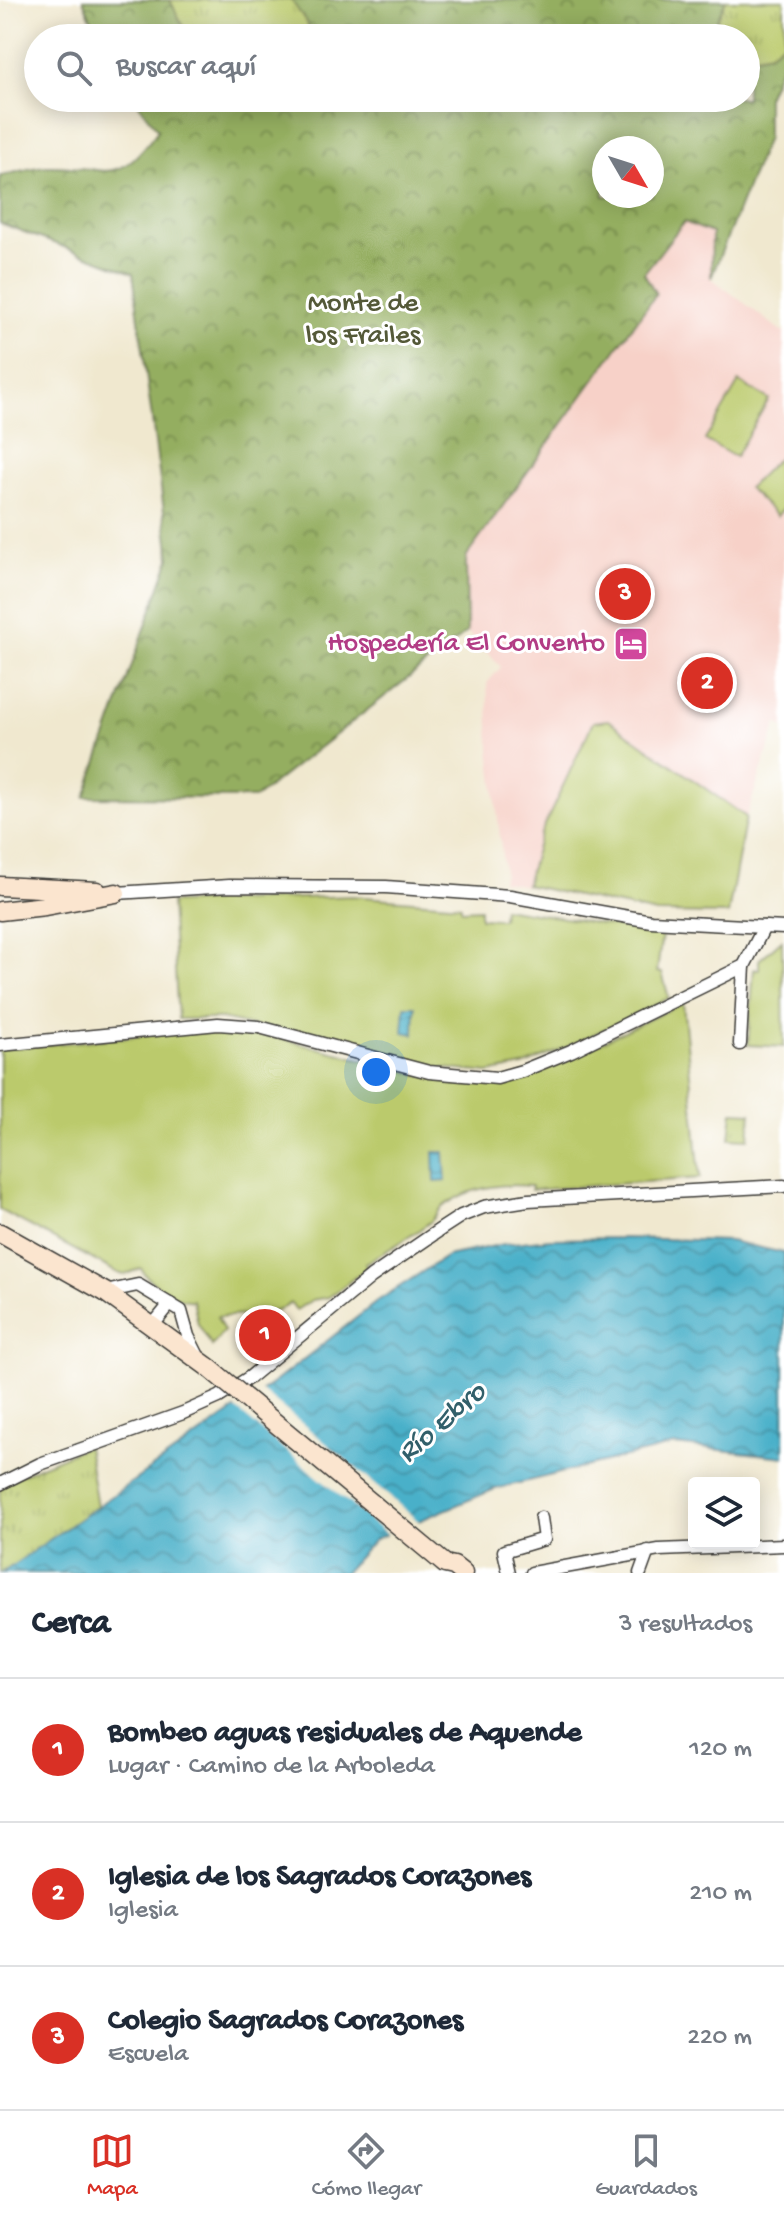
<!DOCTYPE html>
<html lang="es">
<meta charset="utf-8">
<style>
body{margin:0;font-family:"Gochi Hand",sans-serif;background:#f6f6f7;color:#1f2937}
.controls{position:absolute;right:24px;bottom:24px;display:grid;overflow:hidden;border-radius:8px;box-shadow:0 4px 20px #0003}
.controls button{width:72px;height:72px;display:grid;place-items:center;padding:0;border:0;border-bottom:2px solid #e0e1e3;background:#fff;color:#1f2937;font:40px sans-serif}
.compass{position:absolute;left:592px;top:136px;width:72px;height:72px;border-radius:50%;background:#fff;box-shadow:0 4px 20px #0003;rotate:129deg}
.you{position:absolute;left:376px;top:1072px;width:28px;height:28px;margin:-20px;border:6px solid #fff;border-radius:50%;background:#1a73e8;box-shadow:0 0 0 12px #1a73e833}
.badge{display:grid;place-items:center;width:52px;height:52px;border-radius:50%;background:#d93025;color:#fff;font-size:26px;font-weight:700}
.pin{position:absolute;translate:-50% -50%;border:4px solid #fff;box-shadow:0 2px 8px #0006}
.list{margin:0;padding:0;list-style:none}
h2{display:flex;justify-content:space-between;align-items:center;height:104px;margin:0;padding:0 32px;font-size:34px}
h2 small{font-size:26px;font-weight:400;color:#747a83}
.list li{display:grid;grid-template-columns:52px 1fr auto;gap:24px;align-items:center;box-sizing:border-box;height:144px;padding:0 32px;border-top:2px solid #e0e1e3}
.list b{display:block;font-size:30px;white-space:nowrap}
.list p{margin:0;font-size:26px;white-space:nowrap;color:#747a83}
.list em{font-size:26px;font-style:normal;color:#747a83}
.icon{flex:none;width:44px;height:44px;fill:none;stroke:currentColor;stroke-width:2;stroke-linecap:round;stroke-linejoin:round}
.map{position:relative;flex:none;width:784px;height:1573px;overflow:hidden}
.search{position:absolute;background:#fff;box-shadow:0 4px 20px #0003;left:24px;right:24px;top:24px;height:88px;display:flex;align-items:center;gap:20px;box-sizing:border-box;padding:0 28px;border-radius:44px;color:#747a83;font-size:30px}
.sheet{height:536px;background:#fff}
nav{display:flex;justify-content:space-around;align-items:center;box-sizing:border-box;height:112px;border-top:2px solid #e0e1e3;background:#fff;font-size:22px;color:#747a83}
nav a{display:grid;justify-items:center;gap:4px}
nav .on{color:#d93025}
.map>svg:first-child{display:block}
.built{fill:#f7d1c8}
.green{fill:#bbca6c;stroke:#6c7344;stroke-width:2}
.forest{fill:url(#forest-crowns);stroke:#58653e;stroke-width:2;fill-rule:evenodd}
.park{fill:url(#park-tufts);stroke:#6c7344;stroke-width:2}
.water{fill:url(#water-waves);stroke:#336672;stroke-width:2}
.pier{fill:#f0e8cf}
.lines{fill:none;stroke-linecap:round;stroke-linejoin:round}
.minor-casing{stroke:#3c3b37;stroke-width:15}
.secondary-casing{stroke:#3c3b37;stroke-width:21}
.minor{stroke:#fff;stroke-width:12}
.secondary{stroke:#fbe5cf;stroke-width:18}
.secondary-bridge-casing{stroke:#3c3b37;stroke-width:21;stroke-linecap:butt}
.secondary-bridge{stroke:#fbe5cf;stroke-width:18}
.labels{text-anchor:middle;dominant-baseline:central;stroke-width:6;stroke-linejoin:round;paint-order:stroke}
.park-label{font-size:28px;fill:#545938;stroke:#fff}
.hotel-label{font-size:28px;fill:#b23c85;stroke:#fff;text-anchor:end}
.water-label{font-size:30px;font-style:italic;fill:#315f6a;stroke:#fff}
</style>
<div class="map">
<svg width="784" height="1573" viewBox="0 0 784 1573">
<defs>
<pattern id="forest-crowns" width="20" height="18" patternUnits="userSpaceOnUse" patternTransform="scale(2)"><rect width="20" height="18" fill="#94ae60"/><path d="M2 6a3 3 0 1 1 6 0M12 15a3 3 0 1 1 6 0" fill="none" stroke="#788d4e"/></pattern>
<pattern id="park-tufts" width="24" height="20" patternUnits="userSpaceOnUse" patternTransform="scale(2)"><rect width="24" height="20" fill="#bbca6c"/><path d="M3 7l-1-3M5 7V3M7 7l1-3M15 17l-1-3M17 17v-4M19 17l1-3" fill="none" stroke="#a0ad5d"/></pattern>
<pattern id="water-waves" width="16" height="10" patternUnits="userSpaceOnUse" patternTransform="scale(2)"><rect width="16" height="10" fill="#4ab0c9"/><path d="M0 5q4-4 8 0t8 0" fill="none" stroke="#3d8ea2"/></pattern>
</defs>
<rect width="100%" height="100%" fill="#fff"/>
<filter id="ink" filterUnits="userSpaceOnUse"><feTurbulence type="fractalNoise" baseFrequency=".0125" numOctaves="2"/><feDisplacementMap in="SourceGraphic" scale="16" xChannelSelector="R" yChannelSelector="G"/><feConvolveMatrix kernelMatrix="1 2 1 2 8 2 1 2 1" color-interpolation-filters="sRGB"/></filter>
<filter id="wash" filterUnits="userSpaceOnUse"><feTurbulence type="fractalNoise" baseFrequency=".006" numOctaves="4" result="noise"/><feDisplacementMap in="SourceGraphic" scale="32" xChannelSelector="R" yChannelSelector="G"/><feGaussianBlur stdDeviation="1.8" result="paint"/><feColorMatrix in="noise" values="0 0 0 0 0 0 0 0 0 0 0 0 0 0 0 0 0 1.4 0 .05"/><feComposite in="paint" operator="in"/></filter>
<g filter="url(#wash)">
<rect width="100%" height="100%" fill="#f0e8cf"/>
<polygon class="built" points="684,222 712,233 711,278 784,333 784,728 777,723 742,830 728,914 656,913 502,881 504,873 490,749 487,683 501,667 467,632 466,557 655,295 643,273"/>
<g class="green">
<polygon points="739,382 769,399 735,457 705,440"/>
<polygon points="784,452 784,508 777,516 748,488"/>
<polygon points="608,720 746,817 728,914 656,913 526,885 540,835 593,722"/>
<polygon points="352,896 461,905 461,910 480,909 480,918 502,919 503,908 662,934 657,972 662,973 669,998 563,1049 523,1066 488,1073 433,1067 222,1019 178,1019 171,903"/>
<polygon points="782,940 784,1047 748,1045 754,969 759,969 759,960"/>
<path d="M683 1003 700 1178 531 1190V1186C498 1183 467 1187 441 1208 435 1213 436 1218 430 1222 409 1238 387 1251 365 1263L367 1268 329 1297 312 1300 296 1310 291 1303C273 1316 239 1315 217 1317L224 1331 212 1346 198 1324 193 1300C177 1302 147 1282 141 1268L124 1275 118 1273 0 1210V1049L214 1029 257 1032 417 1074 453 1081 498 1083 564 1060Z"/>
</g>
<g class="forest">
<polygon points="83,0 170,0 183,25 199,38 99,38"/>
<polygon points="291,0 726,0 716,22 724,38 299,38 308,26"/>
<path d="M784 41V58L767 97V138L711 278 712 233 684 222 644 273 656 294 466 557 467 632 255 798 85 797 170 558 133 273 0 223V176C16 173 33 166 49 166 109 165 114 191 158 130L134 98H746V58L770 53ZM604 148H652V196H604Z"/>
</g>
<g class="park">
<polygon points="170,0 291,0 309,26 299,38 199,38 183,26"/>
<polygon points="726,0 784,0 784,41 770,53 746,58 746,38 724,38 716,22"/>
<polygon points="733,1112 751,1113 749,1139 730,1138"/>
<polygon points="87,1446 97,1506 5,1573 0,1573 0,1484"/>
</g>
<g class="water">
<polygon points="405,1006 415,1006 414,1034 403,1032"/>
<polygon points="434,1152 444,1152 446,1181 435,1182"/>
<polygon points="626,1238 730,1241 784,1253 784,1457 674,1445 495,1489 375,1539 344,1573 2,1573 276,1381 379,1300 447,1256 504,1244 550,1239"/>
</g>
<polygon class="pier" points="258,1388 320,1438 422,1524 390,1537 232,1406"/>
</g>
<g filter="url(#ink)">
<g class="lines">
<g class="minor-casing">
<g id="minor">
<polyline points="116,893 229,886 386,887 510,896 651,921 784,928"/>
<polyline points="740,1044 744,966"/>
<polyline points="0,1045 218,1024 259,1027 429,1072 497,1078 522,1071 571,1051 744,966 764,927"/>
<polyline points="105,1292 138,1285 181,1311 188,1336 199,1358"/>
<polyline points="153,1325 170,1304"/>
<polyline points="0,1484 40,1464 183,1413 219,1397 250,1377 371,1277 441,1229 461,1216 484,1207 528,1200 784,1186"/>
<polyline points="509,1573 504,1551 544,1539 541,1518"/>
<polyline points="532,1573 659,1550 784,1545"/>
<polyline points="640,1573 648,1551"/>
</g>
</g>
<g class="secondary-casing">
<g id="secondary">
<polyline points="0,886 97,891"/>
<polyline points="0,911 45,906 116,893"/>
<polyline points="0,1233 105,1292 208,1367"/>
<polyline points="445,1564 454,1566 463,1573"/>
</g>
</g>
<use href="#minor" class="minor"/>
<use href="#secondary" class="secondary"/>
<g class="secondary-bridge-casing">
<polyline id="secondary-bridge" points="208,1367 445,1564"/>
</g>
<use href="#secondary-bridge" class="secondary-bridge"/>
</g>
</g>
<defs>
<g id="hotel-square" transform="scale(1.8)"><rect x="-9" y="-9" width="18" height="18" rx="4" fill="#d1479c" stroke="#fff"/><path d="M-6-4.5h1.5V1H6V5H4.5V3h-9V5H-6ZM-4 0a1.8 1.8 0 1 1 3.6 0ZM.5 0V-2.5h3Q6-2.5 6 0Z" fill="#fff"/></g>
</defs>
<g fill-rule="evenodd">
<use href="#hotel-square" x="631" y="644"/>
</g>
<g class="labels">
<g class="park-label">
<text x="363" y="304">Monte de<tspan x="363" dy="32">los Frailes</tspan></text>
</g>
<g class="hotel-label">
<text x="605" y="644">Hospedería El Convento</text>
</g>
<g class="water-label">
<text transform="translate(443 1424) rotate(-41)">Río Ebro</text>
</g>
</g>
</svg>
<div class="controls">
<button><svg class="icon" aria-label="layers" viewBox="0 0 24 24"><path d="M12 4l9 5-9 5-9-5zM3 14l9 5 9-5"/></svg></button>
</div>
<svg class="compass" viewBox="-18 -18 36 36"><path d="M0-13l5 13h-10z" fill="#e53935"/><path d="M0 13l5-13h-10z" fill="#747a83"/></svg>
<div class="you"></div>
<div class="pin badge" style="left:265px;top:1335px">1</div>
<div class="pin badge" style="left:707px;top:683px">2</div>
<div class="pin badge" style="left:625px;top:594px">3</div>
<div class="search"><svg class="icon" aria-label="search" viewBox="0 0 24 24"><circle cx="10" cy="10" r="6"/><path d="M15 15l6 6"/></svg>Buscar aquí</div>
</div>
<section class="sheet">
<h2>Cerca<small>3 resultados</small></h2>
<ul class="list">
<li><span class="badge">1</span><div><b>Bombeo aguas residuales de Aquende</b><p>Lugar · Camino de la Arboleda</p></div><em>120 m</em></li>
<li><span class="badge">2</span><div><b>Iglesia de los Sagrados Corazones</b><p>Iglesia</p></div><em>210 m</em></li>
<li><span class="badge">3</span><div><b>Colegio Sagrados Corazones</b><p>Escuela</p></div><em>220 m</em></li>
</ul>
</section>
<nav>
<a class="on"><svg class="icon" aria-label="map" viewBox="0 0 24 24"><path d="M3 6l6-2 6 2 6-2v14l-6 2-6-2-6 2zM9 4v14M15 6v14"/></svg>Mapa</a>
<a><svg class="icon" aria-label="directions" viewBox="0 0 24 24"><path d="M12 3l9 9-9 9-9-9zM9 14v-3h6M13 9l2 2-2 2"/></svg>Cómo llegar</a>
<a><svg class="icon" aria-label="saved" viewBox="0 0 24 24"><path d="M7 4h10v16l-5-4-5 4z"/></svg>Guardados</a>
</nav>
